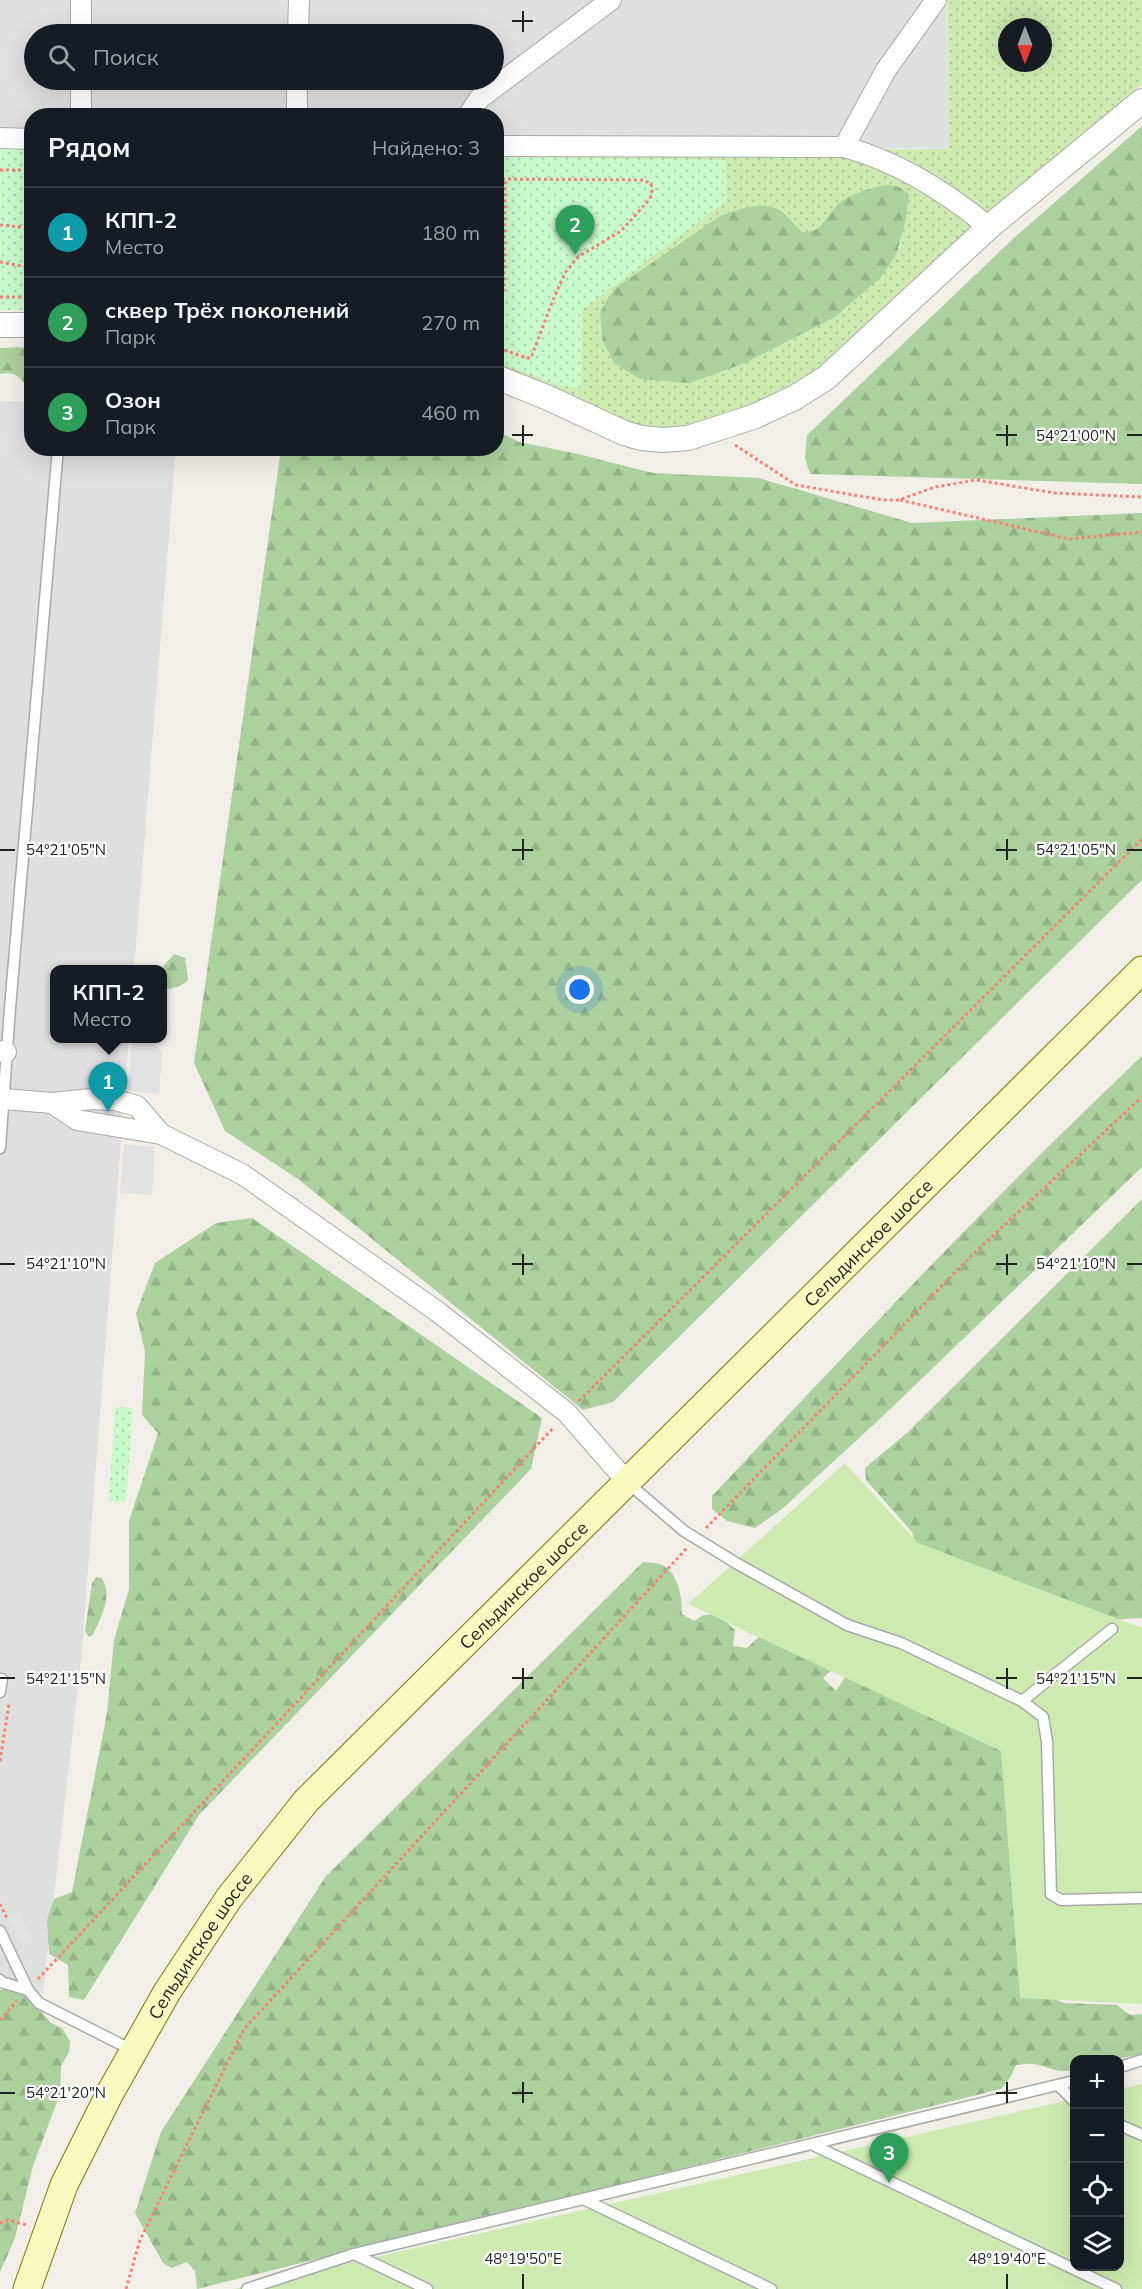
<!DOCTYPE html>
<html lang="ru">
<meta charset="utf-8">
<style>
body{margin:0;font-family:Mulish,sans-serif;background:#20242c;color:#f1f3f6}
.controls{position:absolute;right:18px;bottom:18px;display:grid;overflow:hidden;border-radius:12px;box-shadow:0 6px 24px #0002}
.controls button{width:54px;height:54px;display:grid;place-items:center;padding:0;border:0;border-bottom:2px solid #363941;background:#171b24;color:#f1f3f6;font:30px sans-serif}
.compass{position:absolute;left:998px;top:18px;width:54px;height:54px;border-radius:50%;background:#171b24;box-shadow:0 6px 24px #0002;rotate:180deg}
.you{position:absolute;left:580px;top:990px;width:21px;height:21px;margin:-15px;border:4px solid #fff;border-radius:50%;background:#1a73e8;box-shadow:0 0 0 9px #1a73e833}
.badge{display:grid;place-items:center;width:39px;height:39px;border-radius:50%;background:#0f766e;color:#fff;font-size:20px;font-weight:700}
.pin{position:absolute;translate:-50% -50px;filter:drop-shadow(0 2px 3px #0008)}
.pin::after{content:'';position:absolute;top:32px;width:21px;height:18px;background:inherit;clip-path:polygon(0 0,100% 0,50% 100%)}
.popup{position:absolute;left:50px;top:965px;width:117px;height:78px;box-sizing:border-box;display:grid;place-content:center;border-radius:12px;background:#171b24;filter:drop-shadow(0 2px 4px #0005);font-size:20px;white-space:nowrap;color:#9ea1a6}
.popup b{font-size:22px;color:#f1f3f6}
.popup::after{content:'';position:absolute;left:50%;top:100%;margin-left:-12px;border:12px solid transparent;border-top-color:#171b24}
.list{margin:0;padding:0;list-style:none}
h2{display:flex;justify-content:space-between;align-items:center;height:78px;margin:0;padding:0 24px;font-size:26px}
h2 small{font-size:20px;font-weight:400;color:#9ea1a6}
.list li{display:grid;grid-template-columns:39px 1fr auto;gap:18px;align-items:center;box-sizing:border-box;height:90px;padding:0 24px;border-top:2px solid #363941}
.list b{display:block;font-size:22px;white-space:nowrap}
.list p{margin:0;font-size:20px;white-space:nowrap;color:#9ea1a6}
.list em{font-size:20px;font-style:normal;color:#9ea1a6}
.icon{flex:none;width:33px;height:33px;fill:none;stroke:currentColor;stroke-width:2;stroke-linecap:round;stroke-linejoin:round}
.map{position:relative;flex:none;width:1142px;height:2289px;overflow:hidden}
.search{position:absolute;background:#171b24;box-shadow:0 6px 24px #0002;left:24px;top:24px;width:480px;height:66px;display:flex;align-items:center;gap:15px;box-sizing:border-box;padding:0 21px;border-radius:33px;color:#9ea1a6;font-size:22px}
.panel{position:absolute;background:#171b24;box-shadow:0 6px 24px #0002;left:24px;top:108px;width:480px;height:348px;border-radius:24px}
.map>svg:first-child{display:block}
.residential{fill:#e0dfdf;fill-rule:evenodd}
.grass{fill:url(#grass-dots);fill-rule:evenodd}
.forest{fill:url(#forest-firs)}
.park{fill:url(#park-dots)}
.garden{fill:#cdebb0}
.parking{fill:#e2e2e2}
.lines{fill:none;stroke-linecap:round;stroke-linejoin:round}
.service-casing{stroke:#a9a9a9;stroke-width:13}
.minor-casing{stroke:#a9a9a9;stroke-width:22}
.tertiary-casing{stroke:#a9a9a9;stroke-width:26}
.secondary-casing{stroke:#707d05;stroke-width:29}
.path{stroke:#fa8072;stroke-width:3;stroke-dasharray:3 3;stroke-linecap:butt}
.service{stroke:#fff;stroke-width:10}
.minor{stroke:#fff;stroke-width:20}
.tertiary{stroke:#fff;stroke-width:24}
.secondary{stroke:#f7fabf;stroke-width:27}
.ticks{fill:none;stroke:#222;stroke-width:2}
.labels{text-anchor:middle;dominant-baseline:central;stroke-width:4.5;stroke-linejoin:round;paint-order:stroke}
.street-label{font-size:18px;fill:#222;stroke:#fff}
.ticks-label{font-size:15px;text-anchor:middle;fill:#222;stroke:#fff;stroke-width:4.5;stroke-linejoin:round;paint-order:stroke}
</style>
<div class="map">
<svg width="1142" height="2289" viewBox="0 0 1142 2289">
<defs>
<pattern id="grass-dots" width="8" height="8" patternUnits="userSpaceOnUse" patternTransform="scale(1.5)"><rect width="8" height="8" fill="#cdebb0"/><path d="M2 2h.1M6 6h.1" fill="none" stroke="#b0c997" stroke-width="1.8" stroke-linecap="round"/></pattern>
<pattern id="forest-firs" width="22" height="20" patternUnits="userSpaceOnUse" patternTransform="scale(1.5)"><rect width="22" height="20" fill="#add19e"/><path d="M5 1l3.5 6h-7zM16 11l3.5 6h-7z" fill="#95b388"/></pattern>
<pattern id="park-dots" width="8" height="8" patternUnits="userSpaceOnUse" patternTransform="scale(1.5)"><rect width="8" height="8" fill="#c8facc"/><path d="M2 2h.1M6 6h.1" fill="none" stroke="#acd6af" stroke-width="1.8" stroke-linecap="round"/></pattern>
</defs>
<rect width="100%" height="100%" fill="#f2efe9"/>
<g class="residential">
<path d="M0 0H946L949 149 497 141 496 116H32L31 133 0 132ZM34 34H494V80H34Z"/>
<polygon points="0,401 31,402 32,448 176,449 134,969 54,970 54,1038 129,1039 81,1660 43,1993 0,1980"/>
</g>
<path class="grass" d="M947 0H1142V84L944 251 823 369 792 389 740 410 687 427 654 429 622 421 570 395 497 364V151L949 149ZM1007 27H1043V63H1007Z"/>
<g class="forest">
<polygon points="1142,126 1142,484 810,474 805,458 807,435 1015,237"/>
<path d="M887 185 899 187 909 194 906 219 896 255 880 278 835 317 745 363 690 383 640 379 614 363 603 341 600 312 614 289 720 216C737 210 764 199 781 211 789 217 795 226 802 232 822 234 826 216 838 204 851 193 870 188 887 185Z"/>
<path d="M20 347 31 349V389C18 379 19 371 0 374V348Z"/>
<polygon points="497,431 519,442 574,453 653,473 759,478 912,523 1142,513 1142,880 613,1402 583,1410 298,1179 225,1131 194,1063 281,449 496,448"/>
<path d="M174 954 185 958 188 979C185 986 170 990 162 989L161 969Z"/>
<path d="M1142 1056V1167L885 1414 782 1509 755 1528 727 1521 712 1509V1496C853 1346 993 1197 1142 1056Z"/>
<polygon points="1142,1199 1142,1618 1106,1620 917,1551 912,1532 866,1480 865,1468 907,1433"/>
<polygon points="252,1218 542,1418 531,1469 199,1815 84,2000 69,1997 68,1965 49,1954 47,1920 54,1899 72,1892 107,1713 114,1640 129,1589 129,1521 158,1433 142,1415 145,1352 136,1313 155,1263 216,1223"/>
<path d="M643 1562C648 1563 657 1562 662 1565 679 1574 682 1597 682 1614L694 1621 704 1615 718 1614 735 1630 733 1646 747 1648 769 1627 834 1668 823 1678 836 1691 851 1668 1003 1737 1042 1994 1064 2003 1117 2005 1130 2015 1142 2014V2054L1117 2059 1074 2060V2070C1054 2074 1047 2065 1031 2064 1026 2063 1021 2065 1016 2065L1010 2078 1001 2089 197 2289 195 2271 187 2262 172 2268 163 2263 135 2213 161 2132 326 1876Z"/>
<path d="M96 1577 102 1578C113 1598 101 1616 93 1635L89 1637 85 1631 92 1583Z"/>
<polygon points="14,1989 32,2001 51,2023 62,2028 70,2041 69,2052 61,2066 60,2094 33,2166 15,2238 0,2272 0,1990"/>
</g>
<g class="park">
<rect x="0" y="150" width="31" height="160"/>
<polygon points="496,157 726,160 727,200 582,310 581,388 560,386 497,361"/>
<polygon points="115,1407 133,1408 126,1502 109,1501"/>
</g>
<g class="garden">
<polygon points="845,1463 918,1543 1142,1628 1142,2004 1020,1998 1001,1751 688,1604"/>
<polygon points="1142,2084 1142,2289 234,2289 1074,2099 1074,2266 1120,2266 1120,2089"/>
</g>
<g class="parking">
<polygon points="132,1039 151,1040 162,1053 159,1094 128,1091"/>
<polygon points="124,1144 155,1147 152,1195 120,1193"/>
<polygon points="19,1911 33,1942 23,1946 9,1916"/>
</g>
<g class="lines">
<g class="service-casing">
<g id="service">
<polyline points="0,1148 10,1008 58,448"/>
<polyline points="628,1483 684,1531 736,1563 847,1625 901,1643 1022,1701 1043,1717 1047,1742 1051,1894 1061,1900 1142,1898"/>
<polyline points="0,1679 2,1679 0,1692"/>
<polyline points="1022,1701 1112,1629"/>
<polyline points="0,1931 28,1990 39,2003 134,2051"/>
<polyline points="0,1980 1,1982 28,1990"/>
<polyline points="1120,2067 1142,2060"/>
<polyline points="1059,2086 1074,2101"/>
<polyline points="1120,2125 1142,2135"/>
<polyline points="813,2145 1116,2289"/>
<polyline points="583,2199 771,2289"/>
<polyline points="354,2254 427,2289"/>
<polyline points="247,2289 354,2254 1074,2081"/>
</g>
</g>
<g class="minor-casing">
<g id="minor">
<polyline points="81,0 81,34"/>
<polyline points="298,34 299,0"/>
<polyline points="81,80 81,116"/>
<polyline points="297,116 297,80"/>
<polyline points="468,116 479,99 611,0"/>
<polyline points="0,138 32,139"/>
<path d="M496 146 844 147C898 161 946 192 989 227"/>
<polyline points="844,147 886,70 936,0"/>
<polyline points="0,1051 6,1052"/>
<polyline points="4,1099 52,1103 91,1099 115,1100 137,1106 161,1134 242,1174 438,1312 567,1413 628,1483"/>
<polyline points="52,1103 77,1120 161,1134"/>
</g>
</g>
<g class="tertiary-casing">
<g id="tertiary">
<polyline points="0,325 32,325"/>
<polyline points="496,377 546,397 624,433 641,438 663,440 688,438 753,417 794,398 826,378 989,227 1142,101"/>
</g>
</g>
<g class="secondary-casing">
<g id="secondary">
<path id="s1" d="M27 2289 64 2185 110 2093 167 1992 229 1898 306 1801 1142 970"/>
</g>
</g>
<g class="path">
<polyline points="0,170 32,170"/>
<polyline points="496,179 644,180 651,184 652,190 650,199 621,231 578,257 565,273 553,300 531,358 527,358 496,347"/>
<polyline points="0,225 32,228"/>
<polyline points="496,247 504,247"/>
<polyline points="0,262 32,268"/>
<polyline points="496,288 504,290 505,179"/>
<polyline points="0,297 32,297"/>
<polyline points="735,445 796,485 884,500 899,500 935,487 976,480 1055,493 1142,497"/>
<polyline points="900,500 1069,539 1142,532"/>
<polyline points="579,1401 1142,839"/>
<polyline points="706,1528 968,1259 1142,1097"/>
<polyline points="0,1761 9,1704"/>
<polyline points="0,1904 7,1918"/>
<polyline points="38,1979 554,1427"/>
<polyline points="0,2020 17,2001"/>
<polyline points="0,2223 8,2220 27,2225"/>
<polyline points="126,2289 140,2240 244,2029 687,1548"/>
</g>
<use href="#service" class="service"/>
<use href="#minor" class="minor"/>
<use href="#tertiary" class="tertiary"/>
<use href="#secondary" class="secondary"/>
</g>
<path class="ticks" d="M523 11V32M512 21H533M523 425V446M1007 425V446M512 435H533M996 435H1017M1127 435H1142M523 839V860M1007 839V860M0 850H15M512 850H533M996 850H1017M1127 850H1142M523 1254V1275M1007 1254V1275M0 1264H15M512 1264H533M996 1264H1017M1127 1264H1142M523 1668V1689M1007 1668V1689M0 1678H15M512 1678H533M996 1678H1017M1127 1678H1142M523 2082V2103M1007 2082V2103M0 2093H15M512 2093H533M996 2093H1017M523 2274V2289M1007 2274V2289"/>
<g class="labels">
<g class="street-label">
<text stroke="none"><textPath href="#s1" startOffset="1358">Сельдинское шоссе</textPath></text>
<text stroke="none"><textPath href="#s1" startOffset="872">Сельдинское шоссе</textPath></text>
<text stroke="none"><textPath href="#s1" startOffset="386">Сельдинское шоссе</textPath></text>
</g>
</g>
<g class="ticks-label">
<text x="1076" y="441">54°21'00"N</text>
<text x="66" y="855">54°21'05"N</text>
<text x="1076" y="855">54°21'05"N</text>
<text x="66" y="1269">54°21'10"N</text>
<text x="1076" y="1269">54°21'10"N</text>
<text x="1076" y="1684">54°21'15"N</text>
<text x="66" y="1684">54°21'15"N</text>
<text x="66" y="2098">54°21'20"N</text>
<text x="523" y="2264">48°19'50"E</text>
<text x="1007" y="2264">48°19'40"E</text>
</g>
</svg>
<div class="controls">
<button>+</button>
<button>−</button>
<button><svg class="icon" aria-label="locate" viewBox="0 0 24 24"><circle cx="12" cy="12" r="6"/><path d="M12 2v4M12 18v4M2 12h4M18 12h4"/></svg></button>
<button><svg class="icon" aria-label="layers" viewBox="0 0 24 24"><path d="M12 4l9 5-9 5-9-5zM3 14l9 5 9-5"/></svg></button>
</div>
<svg class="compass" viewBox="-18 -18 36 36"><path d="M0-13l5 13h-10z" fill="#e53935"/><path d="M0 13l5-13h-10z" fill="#9ea1a6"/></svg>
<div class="you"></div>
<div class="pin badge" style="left:108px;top:1112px;background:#0f9aa8">1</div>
<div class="popup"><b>КПП-2</b>Место</div>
<div class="pin badge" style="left:575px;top:255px;background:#2e9e5b">2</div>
<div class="pin badge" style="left:889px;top:2183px;background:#2e9e5b">3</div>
<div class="search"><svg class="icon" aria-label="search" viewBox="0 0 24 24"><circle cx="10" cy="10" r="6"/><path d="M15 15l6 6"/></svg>Поиск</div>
<section class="panel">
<h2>Рядом<small>Найдено: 3</small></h2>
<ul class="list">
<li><span class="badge" style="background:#0f9aa8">1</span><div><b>КПП-2</b><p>Место</p></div><em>180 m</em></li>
<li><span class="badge" style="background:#2e9e5b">2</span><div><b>сквер Трёх поколений</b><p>Парк</p></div><em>270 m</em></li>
<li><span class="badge" style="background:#2e9e5b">3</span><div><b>Озон</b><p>Парк</p></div><em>460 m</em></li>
</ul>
</section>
</div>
